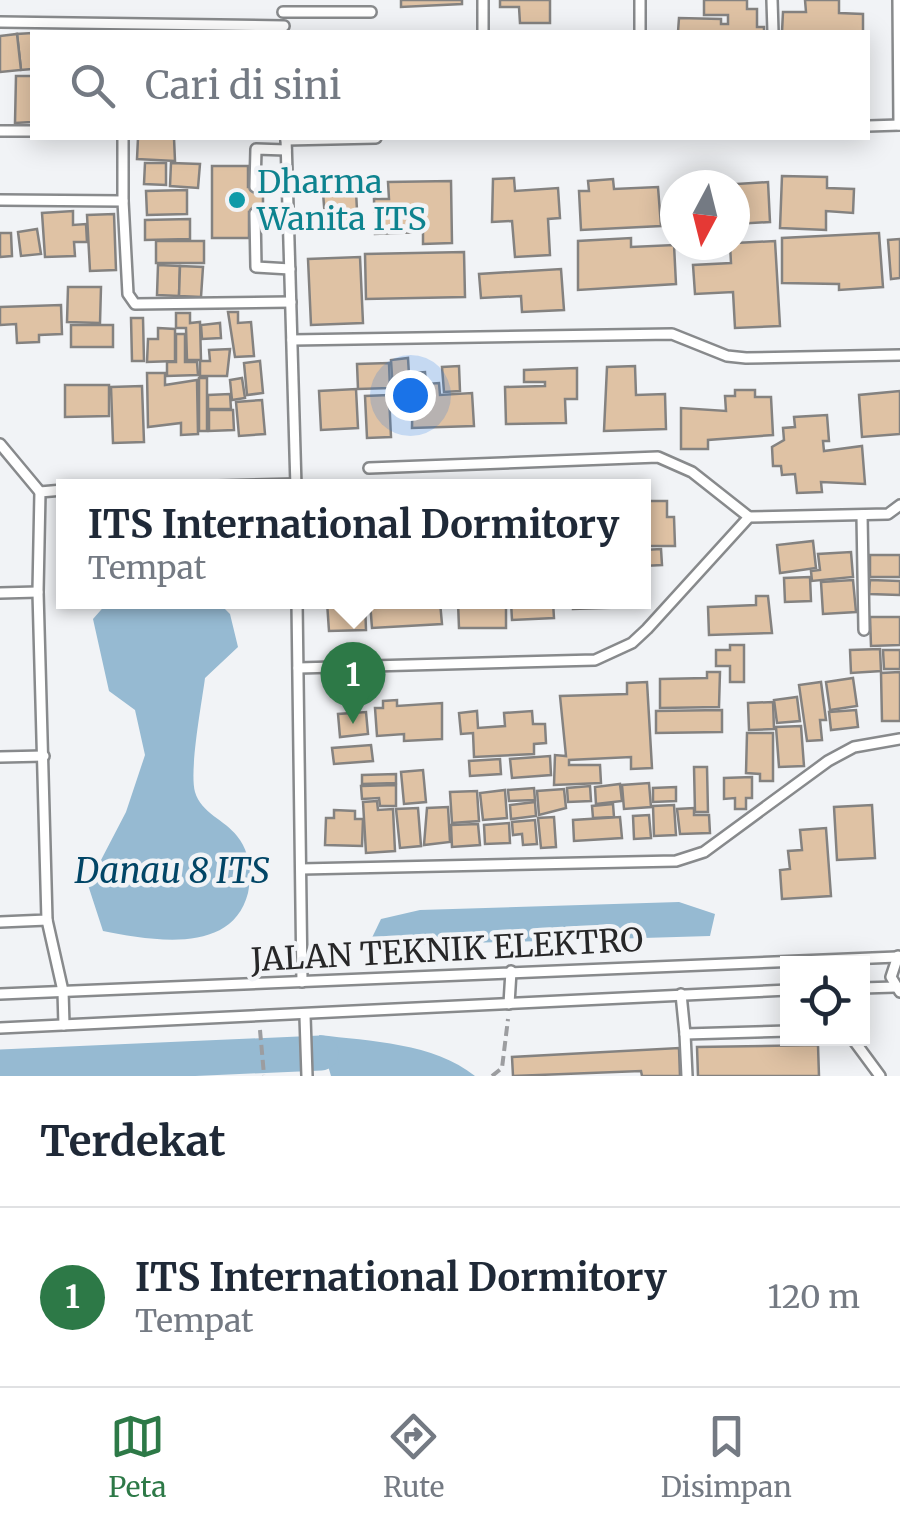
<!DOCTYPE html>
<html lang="id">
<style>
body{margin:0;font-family:Merriweather,serif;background:#f2f2f3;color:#1f2937}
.controls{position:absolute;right:30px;bottom:30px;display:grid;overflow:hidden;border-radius:0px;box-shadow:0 5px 25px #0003}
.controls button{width:90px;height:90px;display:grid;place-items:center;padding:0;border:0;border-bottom:2px solid #e0e1e3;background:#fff;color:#1f2937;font:50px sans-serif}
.compass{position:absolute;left:660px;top:170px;width:90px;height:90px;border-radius:50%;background:#fff;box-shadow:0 5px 25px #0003;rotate:187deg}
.you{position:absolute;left:410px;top:395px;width:35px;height:35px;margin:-25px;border:8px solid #fff;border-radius:50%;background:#1a73e8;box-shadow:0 0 0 15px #1a73e833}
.badge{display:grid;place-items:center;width:65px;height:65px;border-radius:50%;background:#2d7947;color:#fff;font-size:32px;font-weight:700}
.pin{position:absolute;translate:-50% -82px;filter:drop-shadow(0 2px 5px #0008)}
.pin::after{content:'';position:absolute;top:52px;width:35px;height:30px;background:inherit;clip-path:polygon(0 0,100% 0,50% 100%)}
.popup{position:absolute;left:56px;top:479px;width:595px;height:130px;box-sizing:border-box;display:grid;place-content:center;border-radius:0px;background:#fff;filter:drop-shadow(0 2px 8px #0005);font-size:32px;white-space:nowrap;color:#747a83}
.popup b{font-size:38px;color:#1f2937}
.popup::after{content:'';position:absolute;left:50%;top:100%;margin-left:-20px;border:20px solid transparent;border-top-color:#fff}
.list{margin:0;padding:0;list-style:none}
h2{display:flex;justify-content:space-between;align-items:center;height:130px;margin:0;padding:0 40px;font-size:42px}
h2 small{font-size:32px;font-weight:400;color:#747a83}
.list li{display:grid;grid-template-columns:65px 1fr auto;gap:30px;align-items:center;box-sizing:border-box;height:180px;padding:0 40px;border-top:2px solid #e0e1e3}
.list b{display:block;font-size:38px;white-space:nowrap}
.list p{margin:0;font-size:32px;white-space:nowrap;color:#747a83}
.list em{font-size:32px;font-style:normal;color:#747a83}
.icon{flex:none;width:55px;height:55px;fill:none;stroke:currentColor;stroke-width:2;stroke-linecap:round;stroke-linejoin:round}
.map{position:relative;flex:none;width:900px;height:1076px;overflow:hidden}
.search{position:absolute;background:#fff;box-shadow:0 5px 25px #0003;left:30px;right:30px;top:30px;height:110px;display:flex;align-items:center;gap:25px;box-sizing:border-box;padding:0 35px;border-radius:0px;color:#747a83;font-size:38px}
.sheet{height:310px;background:#fff}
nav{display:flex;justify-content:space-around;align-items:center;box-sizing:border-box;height:140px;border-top:2px solid #e0e1e3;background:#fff;font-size:28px;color:#747a83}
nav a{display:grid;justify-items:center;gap:5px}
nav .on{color:#2d7947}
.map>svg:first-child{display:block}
.water{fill:#96bad2}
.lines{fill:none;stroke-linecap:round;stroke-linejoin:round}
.river{stroke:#96bad2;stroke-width:35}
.building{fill:#dfc2a4;stroke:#848280;stroke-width:2.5}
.service-casing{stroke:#888a8c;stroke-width:14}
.path{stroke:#9c9da0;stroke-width:4;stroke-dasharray:10 5;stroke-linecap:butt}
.service{stroke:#fff;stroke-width:9}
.culture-dot{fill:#0f9aa8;stroke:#f1f3f6;stroke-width:4}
.labels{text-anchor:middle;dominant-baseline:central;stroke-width:9;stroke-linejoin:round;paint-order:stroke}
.culture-label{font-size:32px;fill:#0d838f;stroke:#f1f3f6;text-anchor:start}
.street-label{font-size:32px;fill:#272728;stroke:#f1f3f6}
.water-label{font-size:35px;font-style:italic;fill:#014566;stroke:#f1f3f6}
</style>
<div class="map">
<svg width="900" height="1076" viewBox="0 0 900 1076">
<rect width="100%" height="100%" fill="#f1f3f6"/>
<g class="water">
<path d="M108 602H218L230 614 238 647 205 678C202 702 189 770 195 792 201 813 225 820 237 836 250 852 252 873 248 893 232 956 150 940 103 931L88 885 126 812 145 755 135 710 109 691 93 619Z"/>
<polygon points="679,902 715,914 710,936 368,946 381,919 420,910"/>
<path d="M319 1035C370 1041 434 1043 475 1076H331Z"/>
</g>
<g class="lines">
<polyline class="river" points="0,1067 321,1053"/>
</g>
<g class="building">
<polygon points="401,0 462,0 462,4 401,7"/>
<polygon points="500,0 550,0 550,23 520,23 519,7 500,7"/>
<polygon points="704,0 747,0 747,9 757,9 757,27 764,27 764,32 678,32 679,18 721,19 721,24 728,24 728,15 704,15"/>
<polygon points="805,0 839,0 839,13 863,14 863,32 782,32 783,12 806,12"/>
<polygon points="32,33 32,69 21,70 17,34"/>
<polygon points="17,34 21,70 0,72 0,36"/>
<polygon points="16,76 32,76 32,122 15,123"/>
<polygon points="138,138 174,138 175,161 137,159"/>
<polygon points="145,163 166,163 166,185 144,184"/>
<polygon points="171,163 200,164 198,188 170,186"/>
<polygon points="212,166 248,166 248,187 263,187 263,212 249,212 249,238 212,238"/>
<polygon points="782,176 827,177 827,188 854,189 853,213 826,211 826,230 780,228"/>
<polygon points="514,178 515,191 558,188 560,218 548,219 550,255 515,257 512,221 492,222 493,179"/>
<polygon points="613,179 614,189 658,187 661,226 581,230 579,191 589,191 588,181"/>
<polygon points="451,181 452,243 423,244 423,232 375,234 374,199 389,199 388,182"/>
<polygon points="768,182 770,222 735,224 735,185 721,185"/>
<polygon points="187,190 187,214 147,215 146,191"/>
<polygon points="356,191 358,230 326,231 323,193"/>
<polygon points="73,211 73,225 86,224 87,242 74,242 75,256 45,257 42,213"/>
<polygon points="114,214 116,270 90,271 87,215"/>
<polygon points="190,219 190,239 145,240 145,220"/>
<polygon points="37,229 41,254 21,256 18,232"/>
<polygon points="0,233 11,233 12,256 0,257"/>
<polygon points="879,233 883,287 839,290 839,284 782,283 782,238"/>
<polygon points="631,238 631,247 674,245 676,284 578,290 578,241"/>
<polygon points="900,239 900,278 891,279 888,240"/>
<rect x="156" y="241" width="48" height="22"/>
<polygon points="775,241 780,326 735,328 733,292 695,294 693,265 731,263 730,245 735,243"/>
<polygon points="464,252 465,297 366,299 365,254"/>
<polygon points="360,257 363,323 311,325 308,259"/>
<polygon points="158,265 180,266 179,296 157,295"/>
<polygon points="180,266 203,267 201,297 179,296"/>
<polygon points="561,269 564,310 522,312 521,296 481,298 479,274"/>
<polygon points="68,287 101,287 100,323 67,322"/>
<polygon points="61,305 62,334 39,335 39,342 17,343 16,324 0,325 0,307"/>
<polygon points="228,312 238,312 238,323 251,322 254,356 235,357"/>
<polygon points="176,313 190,313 190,323 200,322 201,360 187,360 186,328 176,328"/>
<polygon points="131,318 143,318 144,361 132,361"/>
<polygon points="220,323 221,338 202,339 201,325"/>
<rect x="71" y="325" width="42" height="22"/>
<polygon points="158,328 175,329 175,361 147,362 148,339 158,339"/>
<polygon points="176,334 185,334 185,362 197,362 198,375 167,376 167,362 176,362"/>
<polygon points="230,349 227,376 200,376 200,361 210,361 209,350"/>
<polygon points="408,358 410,392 393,393 391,360"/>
<polygon points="260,361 263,393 247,395 244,363"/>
<polygon points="389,363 390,388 358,389 357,364"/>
<polygon points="459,366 460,391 444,392 442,367"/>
<polygon points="635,366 636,395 665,394 666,429 604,431 607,367"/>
<polygon points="577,368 577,399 565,399 566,423 506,424 505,387 545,386 545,382 524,382 524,370"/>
<polygon points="425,372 426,384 439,383 440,395 472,393 474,426 412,428 413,373"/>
<polygon points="147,373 165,373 165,385 197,380 198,434 181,435 181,423 148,427"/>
<rect x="199" y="378" width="8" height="53"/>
<polygon points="242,378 245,398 232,400 230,380"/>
<polygon points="65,385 109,385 109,416 65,417"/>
<polygon points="142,386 144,442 113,443 111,387"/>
<polygon points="356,389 358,428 321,430 319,391"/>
<polygon points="735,390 755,390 755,397 771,397 773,435 708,440 708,449 681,449 681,408 726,411 725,396 735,396"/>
<polygon points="900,391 900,434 862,437 859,395"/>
<polygon points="230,394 231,409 208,409 208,395"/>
<polygon points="389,395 391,437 367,438 365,396"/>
<polygon points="262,400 265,434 239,436 236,402"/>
<polygon points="209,410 233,410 234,430 209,431"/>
<polygon points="827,415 829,441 823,441 824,451 862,446 865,484 821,482 822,492 797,493 795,474 782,475 781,466 773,466 772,447 784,440 783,428 795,427 794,417"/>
<polygon points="643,501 667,501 667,517 674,517 675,546 643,546"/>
<polygon points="813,541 816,568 780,573 777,545"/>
<polygon points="661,549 662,565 643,566 643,550"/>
<polygon points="851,552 853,577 812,581 811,571 820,570 818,554"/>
<rect x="870" y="555" width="30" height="22"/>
<polygon points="810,577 811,601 785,602 784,578"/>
<polygon points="853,580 856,612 823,614 821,582"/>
<polygon points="870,580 900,581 900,595 869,594"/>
<polygon points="756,596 768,596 772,633 709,635 708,607 756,605"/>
<polygon points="327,602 365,602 366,630 329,631"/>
<polygon points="370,602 440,602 442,624 372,628"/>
<polygon points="458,602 506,602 506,628 459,628"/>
<polygon points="511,602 553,602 554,618 512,620"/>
<polygon points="573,602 633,602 634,607 573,609"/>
<polygon points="870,617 900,617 900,645 871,646"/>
<polygon points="730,645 744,645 744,682 730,682 730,666 716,666 716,650 730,650"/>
<polygon points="880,649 881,671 851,673 850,650"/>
<polygon points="883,650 900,650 900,669 884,669"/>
<polygon points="707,672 720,672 719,707 660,708 660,679 707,678"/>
<polygon points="900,672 900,721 882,721 881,673"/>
<polygon points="853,678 857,706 830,710 826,682"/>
<polygon points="647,682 652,768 631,769 631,757 569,760 569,765 600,765 601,783 554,785 555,755 566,756 560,696 627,694 627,683"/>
<polygon points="821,682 826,720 820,720 822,740 807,741 799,685"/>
<polygon points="797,697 800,721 777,723 774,700"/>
<polygon points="397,700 397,706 442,703 442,739 404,741 404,734 377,736 375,708 383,708 383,701"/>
<polygon points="773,702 774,729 749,730 748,703"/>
<polygon points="722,710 722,732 656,733 656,711"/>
<polygon points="856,710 858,727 831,730 829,712"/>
<polygon points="477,711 478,728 505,726 504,713 532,711 533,724 545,724 546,743 534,744 534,754 474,757 473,733 461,734 459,713"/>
<polygon points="366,712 368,734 340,737 338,714"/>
<polygon points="801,726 804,766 779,767 776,727"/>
<polygon points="747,733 773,733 773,781 760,781 760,774 746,773"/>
<polygon points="371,745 373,761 334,764 332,748"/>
<polygon points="550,756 551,775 512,778 510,759"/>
<polygon points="500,759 501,774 470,776 469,761"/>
<polygon points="694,767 707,767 708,812 695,812"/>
<polygon points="423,770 426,802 404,804 401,772"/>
<polygon points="396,774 396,783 362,784 362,775"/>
<polygon points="752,777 752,798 746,798 746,809 735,809 735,798 724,799 724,778"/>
<polygon points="649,783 651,807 624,809 622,785"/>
<polygon points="620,784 622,801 596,804 595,787"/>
<polygon points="396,785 396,806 380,806 379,798 362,799 361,786"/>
<polygon points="590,786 591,801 568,802 567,788"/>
<polygon points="676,787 676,801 653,802 653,788"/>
<polygon points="534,788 535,800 509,801 508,790"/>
<polygon points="564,789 566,808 539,815 537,791"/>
<polygon points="505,790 507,818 483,820 480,793"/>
<polygon points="477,791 479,821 452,823 450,792"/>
<polygon points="377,801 378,810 393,809 395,851 366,853 363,802"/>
<polygon points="535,802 536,816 511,819 510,805"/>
<polygon points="613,804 614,817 593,818 592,806"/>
<polygon points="674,805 676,835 654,836 653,806"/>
<polygon points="872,805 875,858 837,860 834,807"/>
<polygon points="448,807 450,842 424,845 427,808"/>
<polygon points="418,808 421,846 400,848 396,809"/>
<polygon points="694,808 694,815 709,815 710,833 680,834 677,809"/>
<polygon points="334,810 355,811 355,819 363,819 362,846 325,845 326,818 334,818"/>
<polygon points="649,815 651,838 634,839 633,816"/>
<polygon points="554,817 556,847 541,848 538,818"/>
<polygon points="620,817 622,838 574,841 573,820"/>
<polygon points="535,820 537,844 523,845 522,834 513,835 512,822"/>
<polygon points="509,823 510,843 485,844 484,825"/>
<polygon points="478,824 480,845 452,847 451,825"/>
<polygon points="826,828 831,896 782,899 780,870 790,869 788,851 802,850 800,830"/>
<polygon points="818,1045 819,1076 698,1076 697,1047"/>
<polygon points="679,1048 680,1076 642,1076 641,1071 513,1076 512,1057"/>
</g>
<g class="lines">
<g class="service-casing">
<g id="service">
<polyline points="640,0 640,32"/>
<polyline points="772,0 773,32"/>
<polyline points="898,0 899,125"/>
<polyline points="283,12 371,12"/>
<polyline points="0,22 284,26"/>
<polyline points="483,32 483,0"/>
<polyline points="868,126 900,125"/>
<polyline points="0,131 32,131"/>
<polyline points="123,138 123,201"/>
<polyline points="286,138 296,487"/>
<polyline points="286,140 376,138"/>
<polyline points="255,187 256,149 286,150"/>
<polyline points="0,200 123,201 128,294 135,304 291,302"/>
<polyline points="255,213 256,267 290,269"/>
<polyline points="292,340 672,334 727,356 746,358 900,355"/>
<polyline points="0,444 40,492"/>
<polyline points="369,468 658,457 692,472 749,517"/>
<polyline points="180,487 296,484"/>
<polyline points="862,515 864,630"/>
<polyline points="0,593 38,592"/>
<polyline points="297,602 302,982"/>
<polyline points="298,668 595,660 632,643 647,629 749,517 888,514 900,505"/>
<polyline points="0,757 44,756"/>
<polyline points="301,869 676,861 704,852 828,761 854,747 900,739"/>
<polyline points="47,920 63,991 64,1025"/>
<polyline points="0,922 47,920 38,592 40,492 63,490"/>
<polyline points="898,956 891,977 900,992"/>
<polyline points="862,988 895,987"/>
<polyline points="0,994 897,957"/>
<polyline points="681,994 685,1034 788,1031"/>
<polyline points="509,1004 511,971"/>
<polyline points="305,1016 307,1076"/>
<polyline points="0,1028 788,990"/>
<polyline points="685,1034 687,1076"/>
<polyline points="852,1038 880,1076"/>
</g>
</g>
<g class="path">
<polyline points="260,1030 264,1075"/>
<polyline points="492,1076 502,1068 508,1019"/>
</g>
<use href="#service" class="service"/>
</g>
<circle class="culture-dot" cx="237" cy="200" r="10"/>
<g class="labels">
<g class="culture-label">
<text x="257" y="182">Dharma<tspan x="257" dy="37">Wanita ITS</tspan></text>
</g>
<g class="street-label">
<text transform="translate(447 950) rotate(-3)">JALAN TEKNIK ELEKTRO</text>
</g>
<g class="water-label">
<text x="172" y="871">Danau 8 ITS</text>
</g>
</g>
</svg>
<div class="controls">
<button><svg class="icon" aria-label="locate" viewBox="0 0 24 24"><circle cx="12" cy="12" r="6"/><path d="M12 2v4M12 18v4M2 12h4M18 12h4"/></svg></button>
</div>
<svg class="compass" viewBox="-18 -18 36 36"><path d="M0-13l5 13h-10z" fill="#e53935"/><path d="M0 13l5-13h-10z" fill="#747a83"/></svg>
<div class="you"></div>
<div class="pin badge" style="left:353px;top:724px">1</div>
<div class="popup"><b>ITS International Dormitory</b>Tempat</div>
<div class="search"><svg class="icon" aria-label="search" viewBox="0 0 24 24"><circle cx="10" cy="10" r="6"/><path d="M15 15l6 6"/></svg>Cari di sini</div>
</div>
<section class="sheet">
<h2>Terdekat<small></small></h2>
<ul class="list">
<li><span class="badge">1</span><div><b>ITS International Dormitory</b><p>Tempat</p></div><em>120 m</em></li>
</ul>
</section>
<nav>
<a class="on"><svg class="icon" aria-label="map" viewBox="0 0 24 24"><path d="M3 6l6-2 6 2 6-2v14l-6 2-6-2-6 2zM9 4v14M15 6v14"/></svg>Peta</a>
<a><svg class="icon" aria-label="directions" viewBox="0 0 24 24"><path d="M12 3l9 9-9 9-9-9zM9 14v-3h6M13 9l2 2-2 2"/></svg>Rute</a>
<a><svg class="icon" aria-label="saved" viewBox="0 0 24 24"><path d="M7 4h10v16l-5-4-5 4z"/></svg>Disimpan</a>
</nav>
